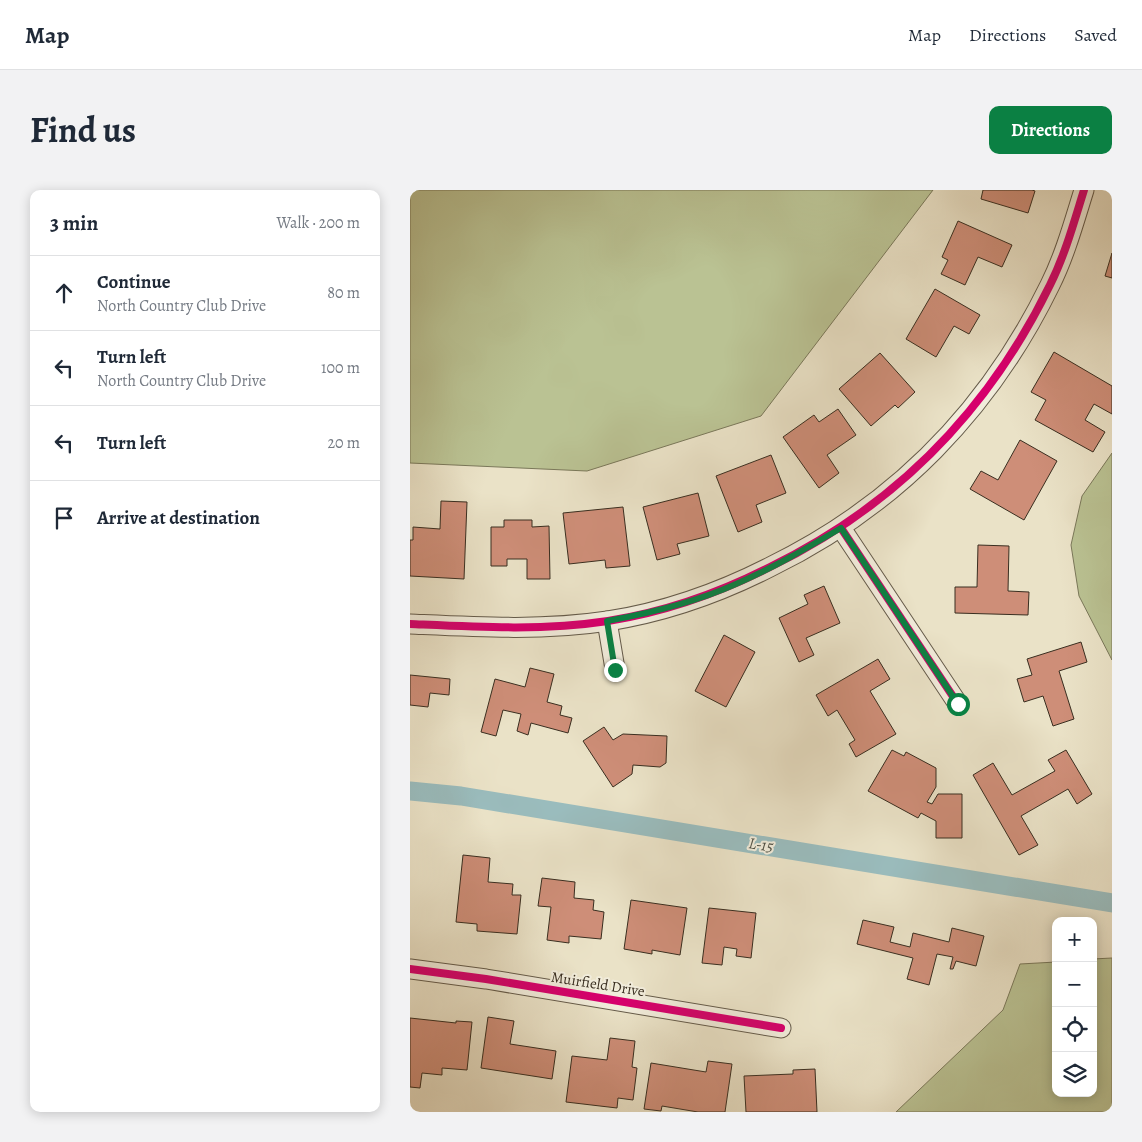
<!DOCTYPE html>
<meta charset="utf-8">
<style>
body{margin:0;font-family:Alegreya,serif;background:#f2f2f3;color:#1f2937}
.controls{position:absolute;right:15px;bottom:15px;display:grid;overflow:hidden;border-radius:10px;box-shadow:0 2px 12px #0003}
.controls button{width:45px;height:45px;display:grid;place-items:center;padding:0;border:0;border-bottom:1px solid #e0e1e3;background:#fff;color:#1f2937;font:25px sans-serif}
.stop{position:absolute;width:15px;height:15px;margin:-11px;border:4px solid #0b8043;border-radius:50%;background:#fff}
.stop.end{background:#0b8043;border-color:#fff;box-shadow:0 1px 5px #0008}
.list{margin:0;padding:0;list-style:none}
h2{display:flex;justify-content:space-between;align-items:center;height:65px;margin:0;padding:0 20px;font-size:21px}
h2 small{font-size:16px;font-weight:400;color:#747a83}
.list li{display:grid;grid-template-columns:32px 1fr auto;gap:15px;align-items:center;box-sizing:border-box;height:75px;padding:0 20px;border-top:1px solid #e0e1e3}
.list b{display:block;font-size:19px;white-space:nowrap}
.list p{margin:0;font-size:16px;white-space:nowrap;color:#747a83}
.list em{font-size:16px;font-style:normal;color:#747a83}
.icon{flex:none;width:28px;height:28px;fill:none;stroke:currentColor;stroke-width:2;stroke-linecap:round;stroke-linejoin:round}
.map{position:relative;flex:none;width:702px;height:922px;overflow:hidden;border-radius:10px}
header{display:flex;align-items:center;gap:30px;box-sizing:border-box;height:70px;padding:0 25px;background:#fff;border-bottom:1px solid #e0e1e3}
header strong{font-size:24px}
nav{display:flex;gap:28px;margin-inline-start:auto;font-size:18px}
.intro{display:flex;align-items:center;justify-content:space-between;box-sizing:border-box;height:120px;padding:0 30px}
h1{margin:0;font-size:35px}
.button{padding:12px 22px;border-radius:10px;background:#0b8043;color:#fff;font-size:18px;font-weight:700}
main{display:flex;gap:30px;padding:0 30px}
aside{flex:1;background:#fff;border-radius:10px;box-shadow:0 2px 12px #0003}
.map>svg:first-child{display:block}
.green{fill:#bac293;stroke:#7a785a}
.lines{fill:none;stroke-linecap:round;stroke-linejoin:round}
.canal{stroke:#9abcbd;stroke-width:19}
.building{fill:#ce8e78;stroke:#392e20}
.minor-casing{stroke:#655b4a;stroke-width:21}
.minor{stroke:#f1ecdb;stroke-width:19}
.cycleway-casing{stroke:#f1ecdb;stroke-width:11}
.cycleway{stroke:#d6006c;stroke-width:8}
.route{stroke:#0b8043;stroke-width:6}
.labels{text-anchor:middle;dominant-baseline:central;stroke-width:4;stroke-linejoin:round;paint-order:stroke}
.street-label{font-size:15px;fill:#392e20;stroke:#f1ecdb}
.water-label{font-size:16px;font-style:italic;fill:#515247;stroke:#f1ecdb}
</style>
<header>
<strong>Map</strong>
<nav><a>Map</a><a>Directions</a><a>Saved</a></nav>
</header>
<div class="intro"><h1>Find us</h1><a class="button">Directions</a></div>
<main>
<aside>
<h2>3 min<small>Walk · 200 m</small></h2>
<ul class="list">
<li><svg class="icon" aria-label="ahead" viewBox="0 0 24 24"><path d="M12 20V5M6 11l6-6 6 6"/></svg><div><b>Continue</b><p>North Country Club Drive</p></div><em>80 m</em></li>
<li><svg class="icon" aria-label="left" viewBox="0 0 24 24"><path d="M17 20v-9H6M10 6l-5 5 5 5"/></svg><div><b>Turn left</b><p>North Country Club Drive</p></div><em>100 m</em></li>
<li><svg class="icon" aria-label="left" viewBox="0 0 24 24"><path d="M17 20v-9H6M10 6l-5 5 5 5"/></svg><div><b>Turn left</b></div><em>20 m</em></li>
<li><svg class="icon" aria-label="arrive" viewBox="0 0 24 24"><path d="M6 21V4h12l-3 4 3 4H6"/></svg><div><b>Arrive at destination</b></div></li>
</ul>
</aside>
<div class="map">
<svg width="702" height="922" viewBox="0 0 702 922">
<rect width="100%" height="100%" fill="#eae2c7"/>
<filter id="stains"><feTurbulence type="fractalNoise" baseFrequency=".004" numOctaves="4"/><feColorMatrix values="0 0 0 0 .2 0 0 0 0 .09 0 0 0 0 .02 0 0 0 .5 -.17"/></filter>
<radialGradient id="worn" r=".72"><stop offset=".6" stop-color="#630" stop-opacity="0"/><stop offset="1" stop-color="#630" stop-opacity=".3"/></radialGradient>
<g class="green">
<polygon points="0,0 523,0 351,226 177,281 0,273"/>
<polygon points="702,263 702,470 669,406 661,355 672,306"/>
<polygon points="702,768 702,922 486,922 593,820 610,774 646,772 646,903 683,903 683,769"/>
</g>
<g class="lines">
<polyline class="canal" points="0,601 51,606 702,713"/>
</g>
<g class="building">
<polygon points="573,0 622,0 625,1 618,23 571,9"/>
<polygon points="548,31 602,55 592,77 568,67 555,95 531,84 538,70 532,67"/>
<polygon points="702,63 702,88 695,86"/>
<polygon points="525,99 570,125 559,144 544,136 526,167 496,149"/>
<polygon points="644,162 702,196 702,224 684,214 675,230 695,242 683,262 625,230 636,210 621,202"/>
<polygon points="470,163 505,202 488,218 485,215 461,236 429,199"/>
<polygon points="428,219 446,245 417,265 429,283 409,298 373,247 404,225 409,232"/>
<polygon points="610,250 647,271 614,330 560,299 571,281 588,290"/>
<polygon points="361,265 376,303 346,315 352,332 328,342 306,286"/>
<polygon points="288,303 299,346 267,354 270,364 247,370 233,317"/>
<polygon points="31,311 57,312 54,389 0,386 0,350 3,350 3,337 30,339"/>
<polygon points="213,317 220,376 196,378 195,370 159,374 153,323"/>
<polygon points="94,330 122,330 122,337 139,336 140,389 117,389 117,369 97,369 97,376 81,376 81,337 94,337"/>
<polygon points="568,355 599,356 598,401 619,402 618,425 545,423 545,397 567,397"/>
<polygon points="414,396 430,433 396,448 404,465 389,472 369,428 398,414 394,405"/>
<polygon points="314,445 345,462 316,517 285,501"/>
<polygon points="671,452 677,472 649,481 664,529 643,536 633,506 614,512 607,489 622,485 617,469"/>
<polygon points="468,469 480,489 460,501 486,544 446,567 439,554 445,550 427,520 418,526 406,505"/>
<polygon points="120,478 144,484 137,512 152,516 150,525 162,528 158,543 121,533 118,545 107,541 111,524 93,520 86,546 71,542 85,489 115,497"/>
<polygon points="0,485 40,489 39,505 20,503 18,517 0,515"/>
<polygon points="194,537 203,550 213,544 257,546 256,573 250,577 223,575 222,584 203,597 173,551"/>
<polygon points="482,560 494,566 496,562 526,578 526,597 517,612 522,614 528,604 552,604 552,648 526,648 526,631 511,623 508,628 458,601"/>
<polygon points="656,560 682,604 667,614 658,599 611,626 628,655 609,665 563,585 583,573 602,605 645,581 638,570"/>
<polygon points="53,665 80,668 78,692 103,694 102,705 111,705 107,744 67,741 67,734 46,732"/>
<polygon points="132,688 165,692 164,708 184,710 183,720 194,722 191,749 159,746 159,753 137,750 141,717 128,716"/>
<polygon points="221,710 277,718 270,765 242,760 242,764 214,759"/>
<polygon points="299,718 346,723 341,768 326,766 327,759 314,757 312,775 292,773"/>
<polygon points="453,730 484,737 480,752 500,757 503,743 539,752 542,738 574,746 566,776 546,771 543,779 540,779 543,767 527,764 519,795 497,789 503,768 447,754"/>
<polygon points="78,827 104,831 100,854 146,861 142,889 71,878"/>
<polygon points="0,828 46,833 46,831 62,832 57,880 32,878 32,885 12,883 10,898 0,897"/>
<polygon points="200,848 225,851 222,877 227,878 223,910 208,908 207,918 156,912 162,866 197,870"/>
<polygon points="298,871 322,874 315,922 288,922 252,916 251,921 234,919 241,873 296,882"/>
<polygon points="405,879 407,922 336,922 334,886 383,884 383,880"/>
</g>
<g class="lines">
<g class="minor-casing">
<g id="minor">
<polyline points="431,338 548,514"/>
<polyline points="197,431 205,479"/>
<path d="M0 434C66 437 132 441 198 431 255 422 309 403 360 377 485 316 579 220 640 95 655 65 664 32 674 0"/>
<polyline points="0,779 76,789 371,838"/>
</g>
</g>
<use href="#minor" class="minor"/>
<g class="cycleway-casing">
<g id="cycleway">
<polyline points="431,338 548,514"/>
<path d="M0 434C66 437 132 441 198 431 255 422 309 403 360 377 485 316 579 220 640 95 655 65 664 32 674 0"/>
<polyline points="0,779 76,789 371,838"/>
</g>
</g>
<use href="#cycleway" class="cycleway"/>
</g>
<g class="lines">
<path class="route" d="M205 480 197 431C241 423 286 412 326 394 363 378 397 358 431 338L548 514"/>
</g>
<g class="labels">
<g class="street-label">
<text transform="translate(188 794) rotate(9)">Muirfield Drive</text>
</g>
<g class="water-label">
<text transform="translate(351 655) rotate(9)">L-15</text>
</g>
</g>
<rect width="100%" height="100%" filter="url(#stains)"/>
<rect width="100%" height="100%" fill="url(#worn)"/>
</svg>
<div class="controls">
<button>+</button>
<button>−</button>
<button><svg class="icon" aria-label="locate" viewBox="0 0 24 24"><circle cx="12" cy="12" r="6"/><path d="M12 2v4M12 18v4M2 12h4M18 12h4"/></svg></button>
<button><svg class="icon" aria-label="layers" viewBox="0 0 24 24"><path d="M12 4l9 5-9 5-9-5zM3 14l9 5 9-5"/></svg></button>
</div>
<div class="stop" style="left:548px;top:514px"></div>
<div class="stop end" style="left:205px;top:480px"></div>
</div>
</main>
